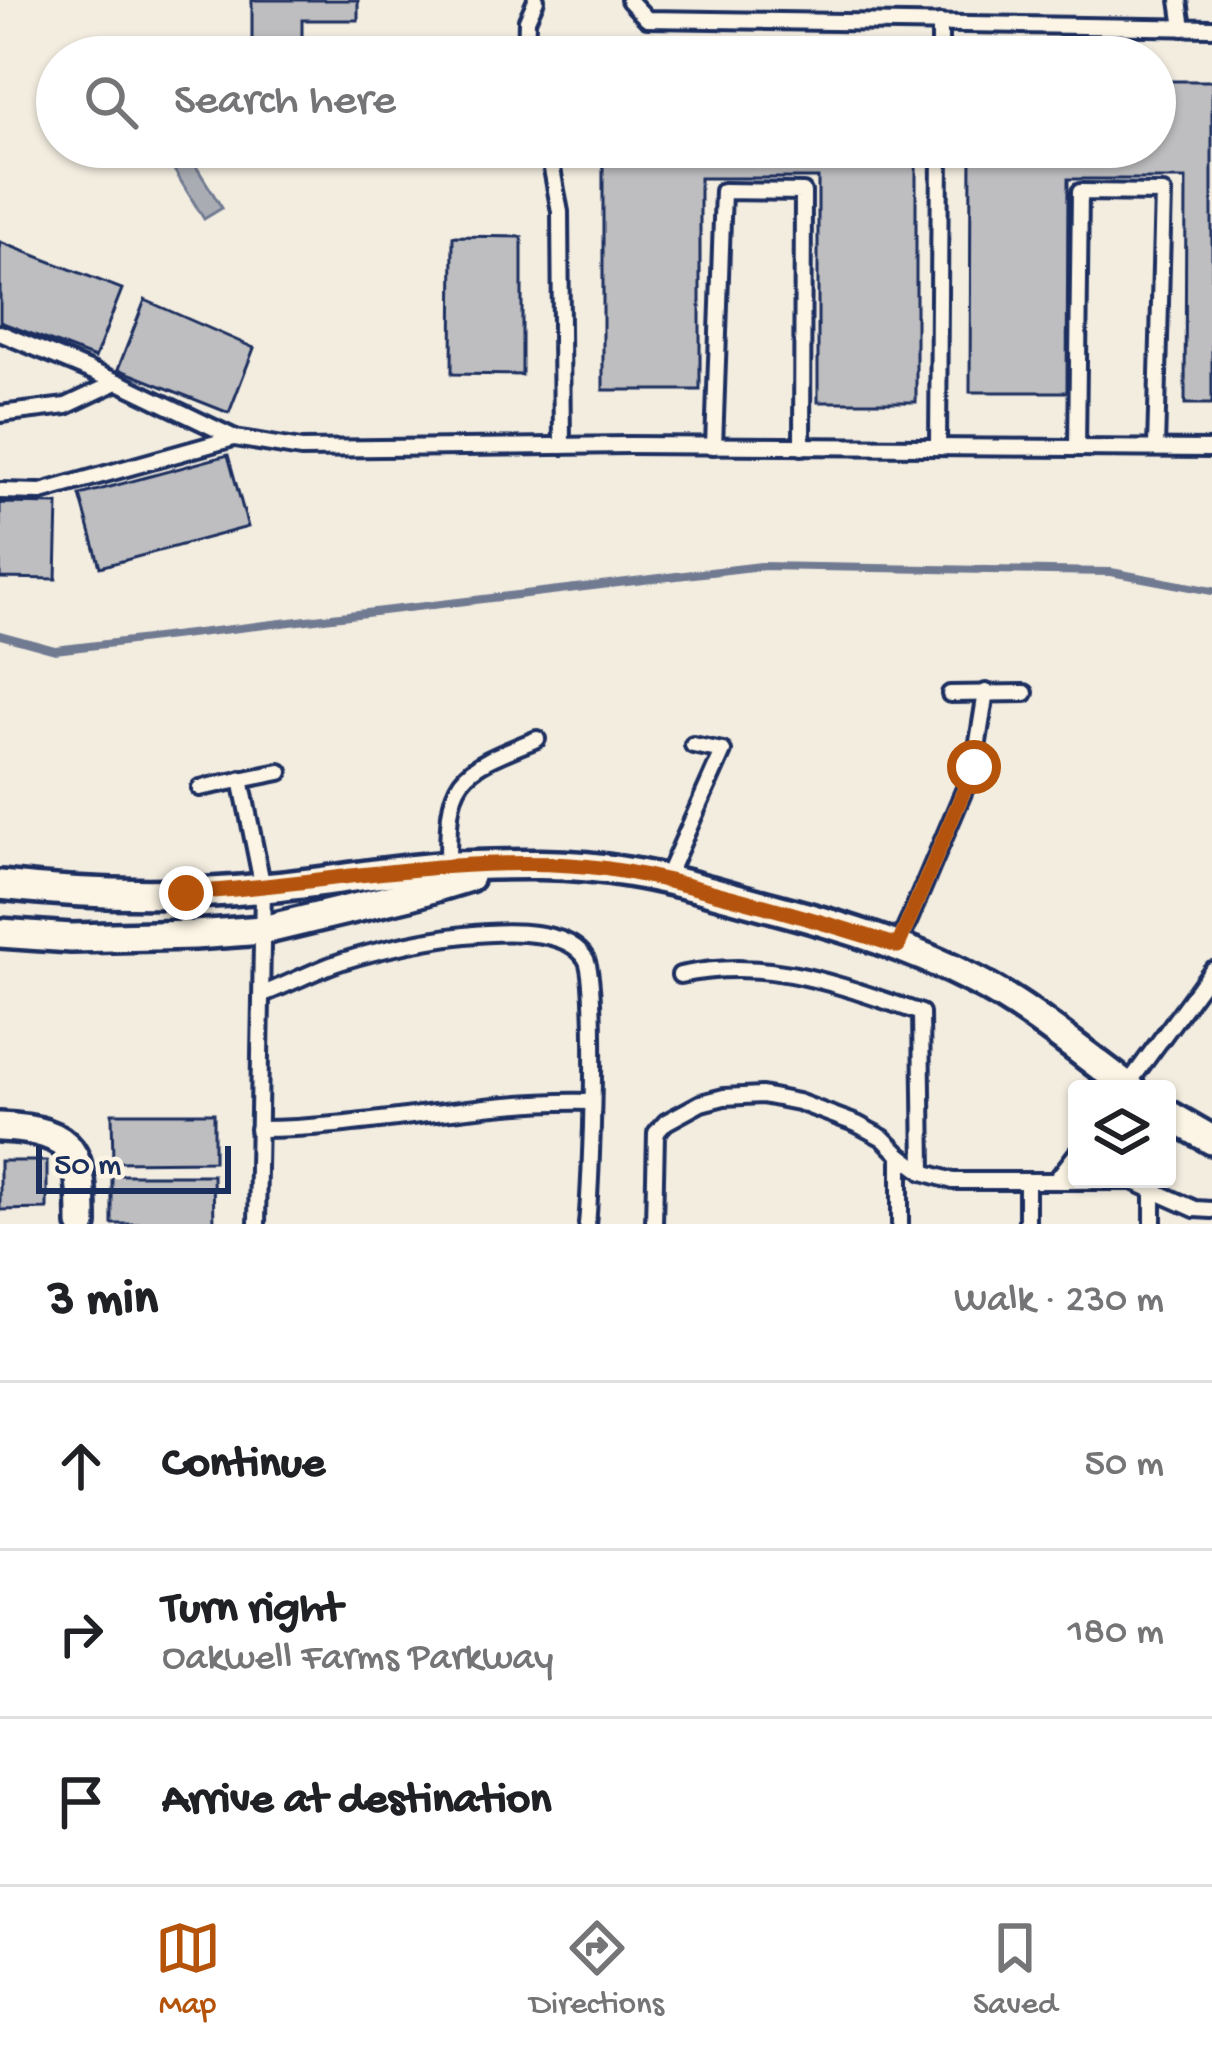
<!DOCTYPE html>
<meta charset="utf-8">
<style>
body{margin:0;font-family:"Gochi Hand",sans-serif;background:#f2f2f2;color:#202124}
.controls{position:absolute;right:36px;bottom:36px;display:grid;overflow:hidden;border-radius:12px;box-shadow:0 3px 9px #0004}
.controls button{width:108px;height:108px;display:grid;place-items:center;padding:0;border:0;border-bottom:3px solid #e0e0e0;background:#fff;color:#202124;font:60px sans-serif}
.scale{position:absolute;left:36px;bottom:30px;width:195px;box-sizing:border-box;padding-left:12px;border:6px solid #1b2f5e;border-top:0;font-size:33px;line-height:42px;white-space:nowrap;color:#1b2f5e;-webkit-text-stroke:9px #fcf5e5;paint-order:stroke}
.stop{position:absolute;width:36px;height:36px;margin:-27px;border:9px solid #b45309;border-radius:50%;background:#fff}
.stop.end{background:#b45309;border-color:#fff;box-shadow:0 3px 12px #0008}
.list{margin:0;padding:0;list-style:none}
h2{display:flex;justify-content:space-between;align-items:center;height:156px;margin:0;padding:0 48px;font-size:51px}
h2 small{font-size:39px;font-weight:400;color:#757577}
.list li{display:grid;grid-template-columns:78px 1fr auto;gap:36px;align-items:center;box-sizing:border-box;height:168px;padding:0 48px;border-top:3px solid #e0e0e0}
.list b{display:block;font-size:45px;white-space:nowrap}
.list p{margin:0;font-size:39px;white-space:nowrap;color:#757577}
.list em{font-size:39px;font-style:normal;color:#757577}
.icon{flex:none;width:66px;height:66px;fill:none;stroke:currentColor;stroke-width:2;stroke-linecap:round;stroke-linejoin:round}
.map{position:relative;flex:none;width:1212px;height:1224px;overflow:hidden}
.search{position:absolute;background:#fff;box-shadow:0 3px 9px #0004;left:36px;right:36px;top:36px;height:132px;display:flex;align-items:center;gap:30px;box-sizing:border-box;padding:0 42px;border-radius:66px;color:#757577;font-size:45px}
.sheet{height:660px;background:#fff}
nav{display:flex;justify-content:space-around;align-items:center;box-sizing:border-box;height:168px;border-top:3px solid #e0e0e0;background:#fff;font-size:33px;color:#757577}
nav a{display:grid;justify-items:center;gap:6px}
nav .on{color:#b45309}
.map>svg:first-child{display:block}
.water{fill:#a9acb3;stroke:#707a91;stroke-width:3}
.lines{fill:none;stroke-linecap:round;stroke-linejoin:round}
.stream{stroke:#707a91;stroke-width:8}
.building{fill:#bebec0;stroke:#1b2f5e;stroke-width:3}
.service-casing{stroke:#1b2f5e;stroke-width:22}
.minor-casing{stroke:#1b2f5e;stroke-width:36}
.service{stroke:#fcf5e5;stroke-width:14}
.minor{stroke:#fcf5e5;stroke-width:27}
.route{stroke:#b45309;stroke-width:15}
</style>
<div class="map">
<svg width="1212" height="1224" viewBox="0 0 1212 1224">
<rect width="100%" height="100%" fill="#f3ede0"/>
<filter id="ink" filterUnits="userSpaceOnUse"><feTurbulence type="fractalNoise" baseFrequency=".00833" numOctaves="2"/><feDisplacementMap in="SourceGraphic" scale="24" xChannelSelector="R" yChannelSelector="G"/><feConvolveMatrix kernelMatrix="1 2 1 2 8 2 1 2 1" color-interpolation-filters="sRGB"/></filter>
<g filter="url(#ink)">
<polygon class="water" points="160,147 184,147 222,208 204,219"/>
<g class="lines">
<polyline class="stream" points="0,635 55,650 761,566 1111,572 1212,591"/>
</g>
<g class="building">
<polygon points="252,0 358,0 358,20 302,20 302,45 252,44"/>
<polygon points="1155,81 1212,81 1212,404 1185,404 1186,179 1068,179 1067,392 970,392 971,147 1155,147"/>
<polygon points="603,147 916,147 916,402 818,402 818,178 700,178 700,390 603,390"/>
<polygon points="453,236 522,237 522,375 452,374"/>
<polygon points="0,242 122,289 95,358 0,322"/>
<polygon points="145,300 254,348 229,413 118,369"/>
<polygon points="228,455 248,527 100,567 80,495"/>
<polygon points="0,503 58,504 56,579 0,578"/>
<polygon points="112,1113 214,1113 214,1161 113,1162"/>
<polygon points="0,1161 47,1161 47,1209 0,1210"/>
<polygon points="112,1175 213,1175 214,1224 112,1224"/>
</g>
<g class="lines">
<g class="service-casing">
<g id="service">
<polyline points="629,0 647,19 1212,28"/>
<polyline points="1179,0 1183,28"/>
<polyline points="526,57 527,20 536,0"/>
<polyline points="940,57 940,23"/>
<polyline points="548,147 560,212 562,446"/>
<polyline points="0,333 125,385 235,438 301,449 629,445 1212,449"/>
<polyline points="0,414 66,406 117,382"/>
<polyline points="714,446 723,191 803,192 802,447"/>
<polyline points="938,447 940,147"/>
<polyline points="1077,448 1080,192 1163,193 1156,448"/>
<polyline points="0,491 41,492 234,438"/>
<polyline points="950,694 1025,693"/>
<polyline points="241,779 263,888 257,1224"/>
<polyline points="200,788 280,772"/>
<path d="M448 866C448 776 454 772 537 739"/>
<polyline points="666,879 723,751 693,745"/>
<polyline points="898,946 974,767 986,692"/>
<path d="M680 975C769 956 838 985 921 1013L923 1172"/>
<path d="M263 994C286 985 308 974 331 965 380 947 554 905 586 959 599 981 591 1188 587 1224"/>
<polyline points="1126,1087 1212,970"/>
<path d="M258 1129C370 1129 479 1099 591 1102"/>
<polyline points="900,1155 900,1224"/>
<polyline points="1057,1179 1077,1153"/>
<polyline points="654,1224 656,1133 666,1122 701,1103 724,1097 762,1095 798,1102 857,1124 883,1138 900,1155 923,1172 953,1181 1132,1181 1195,1209 1212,1210"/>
<polyline points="1027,1224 1027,1182"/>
<polyline points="1153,1224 1153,1192"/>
</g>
</g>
<g class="minor-casing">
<g id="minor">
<path d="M0 885C88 895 175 897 264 888 327 883 390 869 454 866 511 864 570 862 627 872 678 880 727 896 777 909 845 927 912 948 974 980 1031 1009 1080 1052 1131 1089"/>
<polyline points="0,933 71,938 194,935 263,930 413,894 469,877"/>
<polyline points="1167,1114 1212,1140"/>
<path d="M0 1127C77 1130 82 1154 82 1224"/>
</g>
</g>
<use href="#service" class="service"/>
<use href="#minor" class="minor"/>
</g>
</g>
<g class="lines" filter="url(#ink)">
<path class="route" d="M186 893C314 885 442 857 570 865 625 868 678 883 731 897 787 912 843 928 898 946L974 767"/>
</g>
</svg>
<div class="controls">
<button><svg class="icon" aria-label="layers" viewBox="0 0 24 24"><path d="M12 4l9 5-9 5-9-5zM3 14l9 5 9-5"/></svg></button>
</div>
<div class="scale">50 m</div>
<div class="stop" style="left:974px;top:767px"></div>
<div class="stop end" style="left:186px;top:893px"></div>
<div class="search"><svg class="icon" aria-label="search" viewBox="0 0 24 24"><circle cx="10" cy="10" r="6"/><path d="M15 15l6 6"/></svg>Search here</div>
</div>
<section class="sheet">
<h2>3 min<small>Walk · 230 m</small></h2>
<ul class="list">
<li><svg class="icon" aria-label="ahead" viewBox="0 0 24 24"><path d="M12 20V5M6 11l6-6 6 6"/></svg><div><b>Continue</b></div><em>50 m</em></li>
<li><svg class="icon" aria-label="right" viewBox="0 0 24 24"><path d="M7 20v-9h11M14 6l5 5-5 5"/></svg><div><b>Turn right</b><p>Oakwell Farms Parkway</p></div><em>180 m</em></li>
<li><svg class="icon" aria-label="arrive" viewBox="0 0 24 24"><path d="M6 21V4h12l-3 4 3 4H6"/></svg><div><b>Arrive at destination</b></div></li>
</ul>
</section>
<nav>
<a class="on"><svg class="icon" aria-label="map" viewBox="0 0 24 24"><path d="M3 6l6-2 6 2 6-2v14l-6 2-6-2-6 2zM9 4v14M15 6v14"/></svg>Map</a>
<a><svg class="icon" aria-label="directions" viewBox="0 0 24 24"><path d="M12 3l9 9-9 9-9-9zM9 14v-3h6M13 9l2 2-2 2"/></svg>Directions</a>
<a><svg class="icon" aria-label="saved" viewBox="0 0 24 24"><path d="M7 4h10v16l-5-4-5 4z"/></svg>Saved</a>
</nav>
